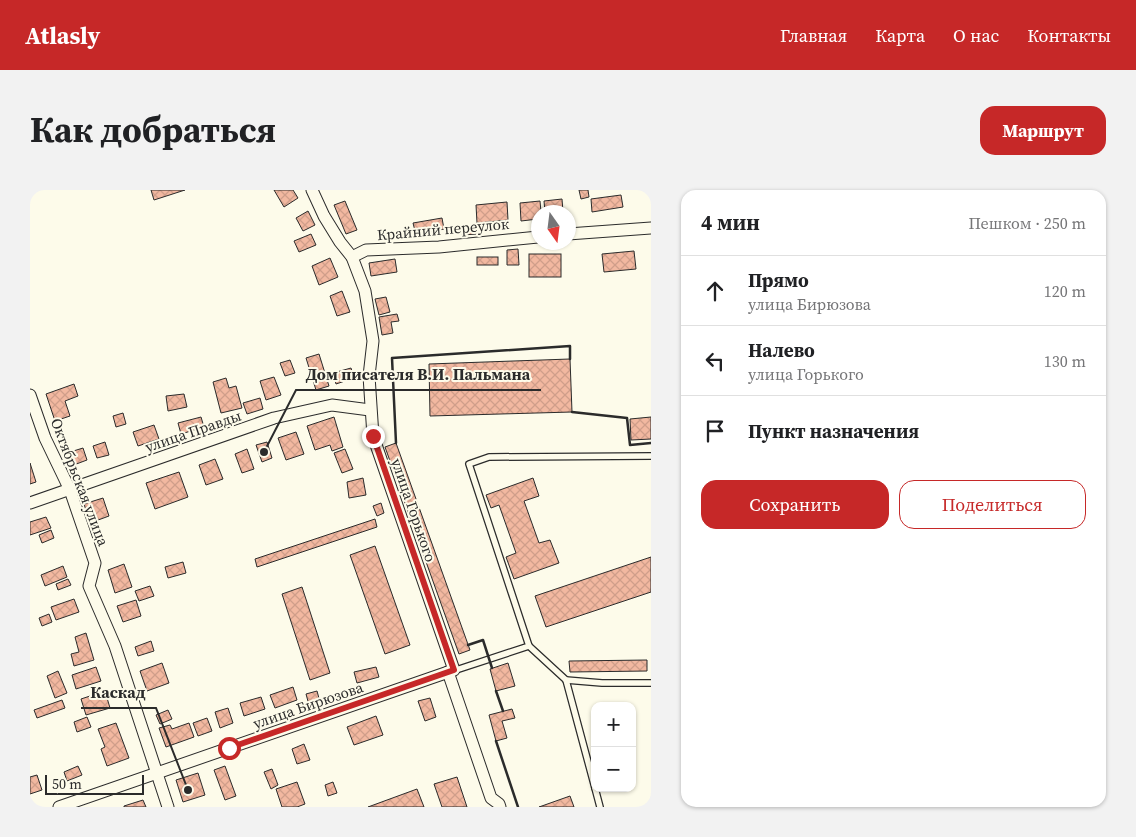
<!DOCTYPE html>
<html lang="ru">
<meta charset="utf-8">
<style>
body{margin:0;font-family:"Source Serif 4",serif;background:#f2f2f2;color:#202124}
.controls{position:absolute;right:15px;bottom:15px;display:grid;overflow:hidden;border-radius:10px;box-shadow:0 1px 4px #0004}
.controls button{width:45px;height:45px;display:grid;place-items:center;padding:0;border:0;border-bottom:1px solid #e0e0e0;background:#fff;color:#202124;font:25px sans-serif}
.compass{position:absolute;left:501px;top:15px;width:45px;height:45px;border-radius:50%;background:#fff;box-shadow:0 1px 4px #0004;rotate:166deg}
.scale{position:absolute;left:15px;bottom:12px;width:99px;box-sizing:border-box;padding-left:5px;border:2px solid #2b2b2b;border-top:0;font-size:14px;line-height:18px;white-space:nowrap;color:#2b2b2b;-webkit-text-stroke:4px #fdfbea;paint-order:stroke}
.stop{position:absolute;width:15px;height:15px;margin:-11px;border:4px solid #c62828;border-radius:50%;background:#fff}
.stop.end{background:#c62828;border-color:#fff;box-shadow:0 1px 5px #0008}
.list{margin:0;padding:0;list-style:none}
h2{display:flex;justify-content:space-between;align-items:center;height:65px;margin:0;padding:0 20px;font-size:21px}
h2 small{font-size:16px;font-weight:400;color:#757577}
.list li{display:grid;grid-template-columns:32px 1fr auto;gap:15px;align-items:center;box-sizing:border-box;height:70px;padding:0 20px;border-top:1px solid #e0e0e0}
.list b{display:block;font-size:19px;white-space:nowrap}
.list p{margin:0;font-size:16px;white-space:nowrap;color:#757577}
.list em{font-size:16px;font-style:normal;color:#757577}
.actions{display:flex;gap:10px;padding:15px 20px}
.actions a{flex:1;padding:11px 0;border:1px solid #c62828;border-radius:15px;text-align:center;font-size:18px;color:#c62828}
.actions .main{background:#c62828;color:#fff}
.icon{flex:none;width:28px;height:28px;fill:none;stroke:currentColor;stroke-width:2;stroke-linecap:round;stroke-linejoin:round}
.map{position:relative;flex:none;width:621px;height:617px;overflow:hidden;border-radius:15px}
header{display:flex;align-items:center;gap:30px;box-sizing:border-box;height:70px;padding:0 25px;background:#c62828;color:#fff}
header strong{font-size:24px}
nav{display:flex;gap:28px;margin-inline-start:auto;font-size:18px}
.intro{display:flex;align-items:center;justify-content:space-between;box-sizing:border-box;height:120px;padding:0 30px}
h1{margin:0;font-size:35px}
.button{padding:12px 22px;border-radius:15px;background:#c62828;color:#fff;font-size:18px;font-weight:700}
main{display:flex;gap:30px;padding:0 30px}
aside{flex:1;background:#fff;border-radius:15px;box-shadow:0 1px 4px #0004}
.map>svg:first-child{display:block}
.building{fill:url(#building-cross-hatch);stroke:#2b2b2b}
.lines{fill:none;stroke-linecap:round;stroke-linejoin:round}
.service-casing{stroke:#2b2b2b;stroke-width:8}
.minor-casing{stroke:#2b2b2b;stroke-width:13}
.service{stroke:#fdfbea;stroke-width:5.5}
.minor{stroke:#fdfbea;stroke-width:11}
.wall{stroke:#2b2b2b;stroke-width:2.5}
.route{stroke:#c62828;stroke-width:6}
.labels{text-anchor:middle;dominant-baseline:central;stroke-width:4;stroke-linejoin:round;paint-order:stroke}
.street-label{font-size:15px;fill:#2b2b2b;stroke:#fdfbea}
.leader{fill:none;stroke:#2b2b2b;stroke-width:2}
.callout-dot{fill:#2b2b2b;stroke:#fdfbea;stroke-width:2}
.callout-label{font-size:16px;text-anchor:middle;font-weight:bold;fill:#2b2b2b;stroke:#fdfbea;stroke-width:4;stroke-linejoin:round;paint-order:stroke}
</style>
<header>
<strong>Atlasly</strong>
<nav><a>Главная</a><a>Карта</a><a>О нас</a><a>Контакты</a></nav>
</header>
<div class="intro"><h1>Как добраться</h1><a class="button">Маршрут</a></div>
<main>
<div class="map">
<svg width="621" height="617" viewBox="0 0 621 617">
<defs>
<pattern id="building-cross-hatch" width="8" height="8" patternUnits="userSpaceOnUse" patternTransform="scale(1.25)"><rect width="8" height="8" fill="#f2b8a0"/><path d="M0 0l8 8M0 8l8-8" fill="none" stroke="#d09e8a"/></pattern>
</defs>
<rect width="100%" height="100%" fill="#fdfbea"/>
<g class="building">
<polygon points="121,0 155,0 124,10"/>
<polygon points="244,0 263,0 268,8 254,17"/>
<polygon points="549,0 558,0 559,7 551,9"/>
<polygon points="591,5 593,17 562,22 561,9"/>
<polygon points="532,9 533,22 515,22 514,11"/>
<polygon points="315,11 327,40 316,44 304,15"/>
<polygon points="510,11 511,22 508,22 508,29 491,31 490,13"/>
<polygon points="477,12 478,30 447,33 446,15"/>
<polygon points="278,21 285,35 273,41 266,28"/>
<polygon points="412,28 414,39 386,45 383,33"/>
<polygon points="447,35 447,44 432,45 432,36"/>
<polygon points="281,44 286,55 269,62 264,51"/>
<polygon points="488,59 489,75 477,75 477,60"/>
<polygon points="604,61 606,79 574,82 572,64"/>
<rect x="499" y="64" width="32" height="23"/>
<rect x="447" y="67" width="21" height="8"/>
<polygon points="300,68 308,87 289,95 282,76"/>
<polygon points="365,69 367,82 341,86 339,73"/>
<polygon points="312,101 320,122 307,126 300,106"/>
<polygon points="356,107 360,122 349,125 345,109"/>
<polygon points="367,124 369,131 361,132 363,143 352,145 349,127"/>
<polygon points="289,164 299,196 286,200 276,168"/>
<polygon points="540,169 542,222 400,226 399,174"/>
<polygon points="260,170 265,183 255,186 250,173"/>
<polygon points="321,178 324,188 306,194 303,183"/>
<polygon points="244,187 251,205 236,210 230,191"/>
<polygon points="196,188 199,198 206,196 212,218 191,223 183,192"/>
<polygon points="44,194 48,206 35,211 40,226 25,231 16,204"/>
<polygon points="154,204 157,217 138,221 136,206"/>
<polygon points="230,208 233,219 217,224 213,213"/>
<polygon points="93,223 96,234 86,237 83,226"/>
<polygon points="171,227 174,237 151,244 148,233"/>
<polygon points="304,227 313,257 302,261 300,255 285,260 277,236"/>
<polygon points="621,227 621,249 601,250 600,229"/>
<polygon points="124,235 129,249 108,256 103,242"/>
<polygon points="266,242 274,264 256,270 248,248"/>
<polygon points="75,252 79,265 67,268 63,256"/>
<polygon points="237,252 242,268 232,272 226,255"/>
<polygon points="366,253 440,460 429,464 355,257"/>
<polygon points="53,258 57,270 41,276 37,263"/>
<polygon points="217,259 224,279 212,283 205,264"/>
<polygon points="315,259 323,279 312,283 304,263"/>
<polygon points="185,269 193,289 176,295 169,275"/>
<polygon points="0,273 6,292 0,294"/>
<polygon points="149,282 158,307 125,319 116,293"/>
<polygon points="333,288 336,305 319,308 317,292"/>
<polygon points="503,288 509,306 494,311 509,353 520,350 529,373 484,389 476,367 486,363 469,315 461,318 456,305"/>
<polygon points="73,308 79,326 60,333 54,314"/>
<polygon points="351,313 354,323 347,326 343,316"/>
<polygon points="16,327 21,338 0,345 0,332"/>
<polygon points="345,329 347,337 227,377 225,369"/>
<polygon points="21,340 24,348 12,353 9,345"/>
<polygon points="345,356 380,455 355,464 320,365"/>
<polygon points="621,367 621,402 516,437 505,406"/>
<polygon points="153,372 156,383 138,388 135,377"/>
<polygon points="94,374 102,397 85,403 78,380"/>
<polygon points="33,376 37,387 15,396 11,385"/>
<polygon points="38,389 41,395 28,400 26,394"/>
<polygon points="120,396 124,406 109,411 105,401"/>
<polygon points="272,397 300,483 280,490 252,404"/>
<polygon points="44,409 49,422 26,430 21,417"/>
<polygon points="106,410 111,426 93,432 87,416"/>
<polygon points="19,424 22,432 12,436 9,428"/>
<polygon points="56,443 64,470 44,476 41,464 49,462 45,447"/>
<polygon points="121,451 124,461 108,466 105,457"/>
<polygon points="617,470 617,481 540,482 539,471"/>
<polygon points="132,473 139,493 117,501 110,481"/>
<polygon points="478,473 485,496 466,501 460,479"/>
<polygon points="66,477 71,491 46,499 42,485"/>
<polygon points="346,477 349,487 327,493 324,482"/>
<polygon points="28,481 37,503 25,508 17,486"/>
<polygon points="263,497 267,510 245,518 240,505"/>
<polygon points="75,501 80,518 56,525 51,509"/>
<polygon points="287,501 290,512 279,515 276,504"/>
<polygon points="231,507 235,519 214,526 210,513"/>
<polygon points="400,508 406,527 395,531 388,511"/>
<polygon points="32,510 35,518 7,528 4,520"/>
<polygon points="198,518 203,533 190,538 185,522"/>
<polygon points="482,519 485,528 472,531 477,548 466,551 459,525"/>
<polygon points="138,520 142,529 130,534 126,525"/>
<polygon points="346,526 353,545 324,555 317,537"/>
<polygon points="57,527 61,537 47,542 44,532"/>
<polygon points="177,528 182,541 168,546 163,533"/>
<polygon points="86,533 99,568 77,576 71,559 75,557 68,539"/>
<polygon points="159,533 164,547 136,557 129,538 140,535 142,539"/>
<polygon points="274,554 280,570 267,574 262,559"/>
<polygon points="48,576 52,585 37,591 34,582"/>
<polygon points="195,576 206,606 195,610 184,580"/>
<polygon points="242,579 248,595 241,599 234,582"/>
<polygon points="168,583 175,605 153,612 146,590"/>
<polygon points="7,585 12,600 0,604 0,587"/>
<polygon points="427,587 437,617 412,617 404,594"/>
<polygon points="267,592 275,614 267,617 252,617 246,599"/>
<polygon points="303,592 307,603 298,606 295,595"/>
<polygon points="387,599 394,617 338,617"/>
<polygon points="540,606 544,617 509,617"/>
<polygon points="113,610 116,617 94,617 94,616"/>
</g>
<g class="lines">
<g class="service-casing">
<g id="service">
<polyline points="499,456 536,490 565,598"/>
<polyline points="423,481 499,456 439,274 459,267 621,266"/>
<polyline points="536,490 572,493 621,493"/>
<polyline points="565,598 570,617"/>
</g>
</g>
<g class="minor-casing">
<g id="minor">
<polyline points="538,44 621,38"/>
<polyline points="322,67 336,60 409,57 508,47"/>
<polyline points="0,205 15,248 40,300 65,373 59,396 85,456 138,617"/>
<polyline points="0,313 244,228 302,215 340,220"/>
<polyline points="418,482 461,608 469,614 470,617"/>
<polyline points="29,617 424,480 343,246 339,186 343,151 335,101 322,67 310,52 294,26 282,0"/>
</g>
</g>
<use href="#service" class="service"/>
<use href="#minor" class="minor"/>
<g class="wall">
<polyline points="542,222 597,228 600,255 621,253"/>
<polyline points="366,253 362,168 540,156 540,169"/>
<polyline points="438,455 453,450 462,478"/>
<polyline points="466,501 473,521"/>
<polyline points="466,551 488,617"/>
</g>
</g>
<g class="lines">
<polyline class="route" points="199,558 424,480 343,246"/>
</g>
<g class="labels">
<g class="street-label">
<text transform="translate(413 39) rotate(-5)">Крайний переулок</text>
<text transform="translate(163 241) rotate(-19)">улица Правды</text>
<text transform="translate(50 292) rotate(69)">Октябрьская улица</text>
<text transform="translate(384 320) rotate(71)">улица Горького</text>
<text transform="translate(278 515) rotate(-19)">улица Бирюзова</text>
</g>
</g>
<path class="leader" d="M234 262L266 200H511M158 600L126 518H51"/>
<g class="callout-dot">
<circle cx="234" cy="262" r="5"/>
<circle cx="158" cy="600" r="5"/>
</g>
<g class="callout-label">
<text x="388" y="190">Дом писателя В.И. Пальмана</text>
<text x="88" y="508">Каскад</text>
</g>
</svg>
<div class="controls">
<button>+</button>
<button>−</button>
</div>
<svg class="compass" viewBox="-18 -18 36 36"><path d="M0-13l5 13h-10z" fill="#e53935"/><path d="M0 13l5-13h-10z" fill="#757577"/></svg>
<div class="scale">50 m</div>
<div class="stop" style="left:199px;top:558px"></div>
<div class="stop end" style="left:343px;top:246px"></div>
</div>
<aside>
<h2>4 мин<small>Пешком · 250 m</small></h2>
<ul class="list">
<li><svg class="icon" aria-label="ahead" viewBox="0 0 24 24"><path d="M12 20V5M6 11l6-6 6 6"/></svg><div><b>Прямо</b><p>улица Бирюзова</p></div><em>120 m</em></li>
<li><svg class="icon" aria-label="left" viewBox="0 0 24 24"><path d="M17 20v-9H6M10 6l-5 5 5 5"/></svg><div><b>Налево</b><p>улица Горького</p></div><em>130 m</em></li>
<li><svg class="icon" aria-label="arrive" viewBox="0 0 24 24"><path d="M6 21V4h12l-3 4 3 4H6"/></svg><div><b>Пункт назначения</b></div></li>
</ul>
<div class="actions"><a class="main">Сохранить</a><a>Поделиться</a></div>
</aside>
</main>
